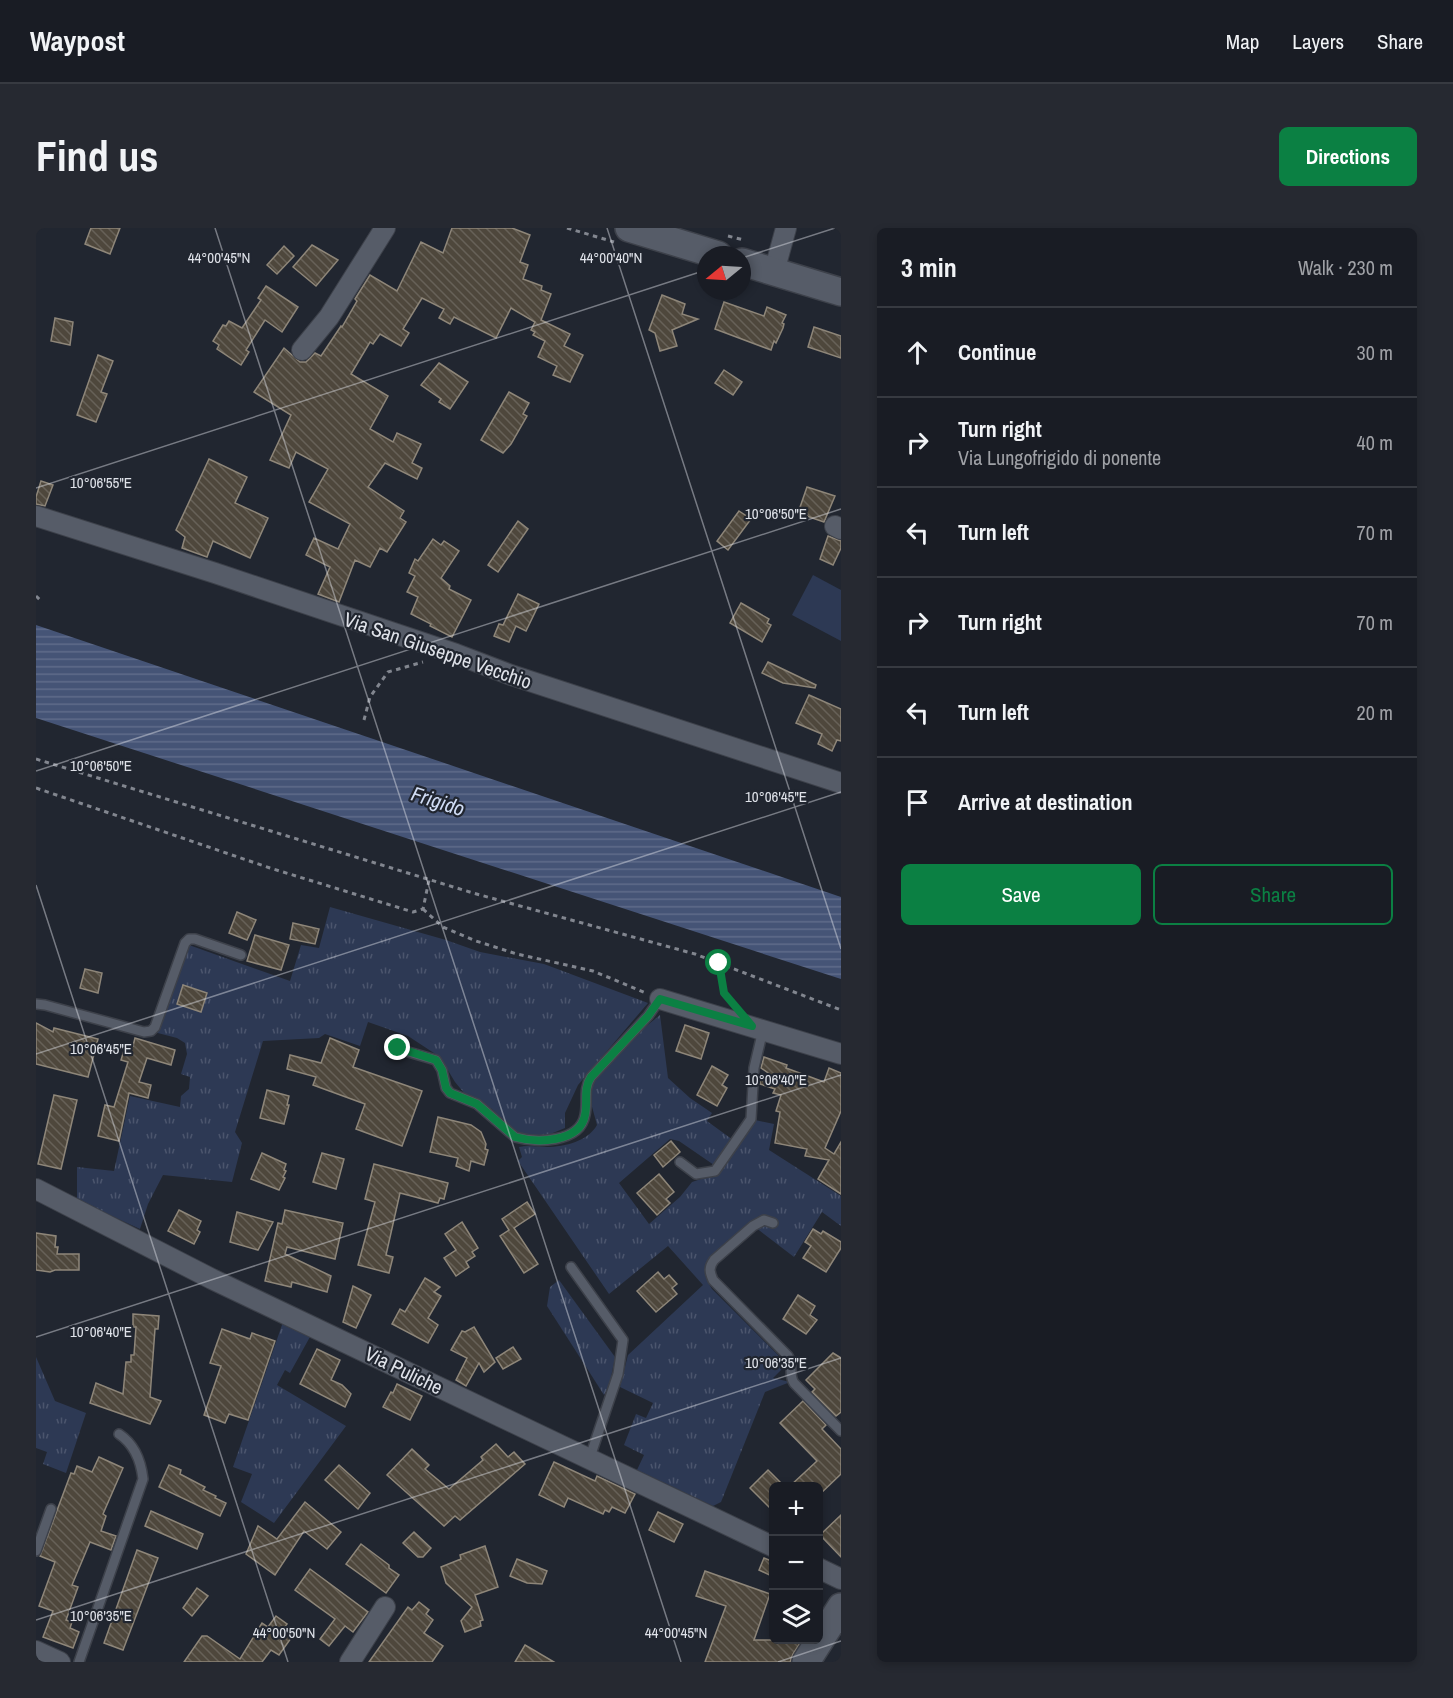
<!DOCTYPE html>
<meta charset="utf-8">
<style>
body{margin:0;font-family:"Archivo Narrow",sans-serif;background:#262931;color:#f1f3f6}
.controls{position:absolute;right:18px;bottom:18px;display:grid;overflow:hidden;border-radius:9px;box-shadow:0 3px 9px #0003}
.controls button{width:54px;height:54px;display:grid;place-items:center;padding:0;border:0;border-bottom:2px solid #373a41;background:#191c24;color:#f1f3f6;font:30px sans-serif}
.compass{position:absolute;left:661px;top:18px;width:54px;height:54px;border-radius:50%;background:#191c24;box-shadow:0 3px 9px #0003;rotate:252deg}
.stop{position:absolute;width:18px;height:18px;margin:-14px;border:4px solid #0b8043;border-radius:50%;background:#fff}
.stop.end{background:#0b8043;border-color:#fff;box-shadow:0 2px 6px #0008}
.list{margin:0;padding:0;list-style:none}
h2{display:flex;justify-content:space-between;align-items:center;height:78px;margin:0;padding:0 24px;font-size:26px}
h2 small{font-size:20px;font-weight:400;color:#9fa1a6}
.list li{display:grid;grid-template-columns:39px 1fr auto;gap:18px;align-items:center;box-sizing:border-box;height:90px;padding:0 24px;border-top:2px solid #373a41}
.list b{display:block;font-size:22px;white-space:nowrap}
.list p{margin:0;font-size:20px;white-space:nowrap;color:#9fa1a6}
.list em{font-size:20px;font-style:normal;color:#9fa1a6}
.actions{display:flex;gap:12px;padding:18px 24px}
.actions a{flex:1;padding:14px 0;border:2px solid #0b8043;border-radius:9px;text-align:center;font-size:21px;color:#0b8043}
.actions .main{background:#0b8043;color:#fff}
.icon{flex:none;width:33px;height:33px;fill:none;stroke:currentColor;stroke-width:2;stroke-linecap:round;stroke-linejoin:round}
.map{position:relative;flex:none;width:805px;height:1434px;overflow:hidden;border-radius:9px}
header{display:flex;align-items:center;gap:36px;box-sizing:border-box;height:84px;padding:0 30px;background:#191c24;border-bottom:2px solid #373a41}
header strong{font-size:28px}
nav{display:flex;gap:33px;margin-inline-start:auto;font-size:21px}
.intro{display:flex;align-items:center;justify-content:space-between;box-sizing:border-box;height:144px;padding:0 36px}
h1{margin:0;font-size:42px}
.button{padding:15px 27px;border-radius:9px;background:#0b8043;color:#fff;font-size:21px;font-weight:700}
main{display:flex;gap:36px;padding:0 36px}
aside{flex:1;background:#191c24;border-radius:9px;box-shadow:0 3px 9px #0003}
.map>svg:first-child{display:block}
.grass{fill:url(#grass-tufts)}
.garden{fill:#2d3954}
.water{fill:url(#water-rules)}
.building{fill:url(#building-back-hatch);stroke:#8e8679;stroke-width:1.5}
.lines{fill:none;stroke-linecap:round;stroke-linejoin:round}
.lane-casing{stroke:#3d414a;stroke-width:12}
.street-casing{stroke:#3d414a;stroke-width:22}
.secondary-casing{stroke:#3d414a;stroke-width:30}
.path{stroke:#82868f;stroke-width:3;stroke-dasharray:4.5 4.5;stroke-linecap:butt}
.lane{stroke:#565c68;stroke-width:9}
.street{stroke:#565c68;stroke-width:20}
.secondary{stroke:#565c68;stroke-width:27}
.route{stroke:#0b8043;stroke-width:8}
.ticks{fill:none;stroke:#dfe2e9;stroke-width:1.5;stroke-opacity:0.45}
.labels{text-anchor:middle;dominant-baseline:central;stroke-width:4.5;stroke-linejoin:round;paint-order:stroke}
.street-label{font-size:20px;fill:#dfe2e9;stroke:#212630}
.water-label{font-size:21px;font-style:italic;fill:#d1ddf5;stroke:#212630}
.ticks-label{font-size:15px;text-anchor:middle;fill:#dfe2e9;stroke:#212630;stroke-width:4.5;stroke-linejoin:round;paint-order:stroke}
</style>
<header>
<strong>Waypost</strong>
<nav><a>Map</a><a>Layers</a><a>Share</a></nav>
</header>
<div class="intro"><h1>Find us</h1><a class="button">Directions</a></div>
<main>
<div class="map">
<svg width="805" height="1434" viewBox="0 0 805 1434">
<defs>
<pattern id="grass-tufts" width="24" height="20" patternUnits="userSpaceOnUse" patternTransform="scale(1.5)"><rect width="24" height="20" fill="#2d3954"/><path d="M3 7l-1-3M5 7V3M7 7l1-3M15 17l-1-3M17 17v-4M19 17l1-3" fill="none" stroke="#4b556d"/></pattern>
<pattern id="water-rules" width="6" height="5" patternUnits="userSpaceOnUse" patternTransform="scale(1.5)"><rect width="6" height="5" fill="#455476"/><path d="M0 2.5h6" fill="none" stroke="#5f6c8a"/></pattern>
<pattern id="building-back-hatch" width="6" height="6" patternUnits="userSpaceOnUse" patternTransform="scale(1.5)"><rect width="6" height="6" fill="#4e473c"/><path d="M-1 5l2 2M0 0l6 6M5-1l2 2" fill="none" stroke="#676158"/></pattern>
</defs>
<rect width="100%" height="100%" fill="#212630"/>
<g class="grass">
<polygon points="294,679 410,712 444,724 508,736 612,775 542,857 529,885 529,900 512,907 487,907 473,900 456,881 429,866 419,854 404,829 372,808 332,794 324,818 289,806 283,810 227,813 199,904 206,915 196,954 127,947 112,976 104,1001 41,972 41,939 78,943 94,868 144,879 145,868 153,861 154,849 145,846 151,826 149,815 141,810 118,804 153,717 254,753 265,717 283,720"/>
<path d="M624 787 632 850 654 870 676 885 671 893 697 912 678 937 643 913 634 911 583 955 613 996 644 969 656 954 683 945 719 892 738 896 733 922 805 968V998L786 984 758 1029 715 996 671 1035C667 1047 670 1051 676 1061L751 1136 737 1150 754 1154 729 1164 685 1274 677 1278 601 1242 608 1227 588 1217 600 1186 610 1190 617 1175 584 1159 592 1127 667 1057 632 1018 573 1066 482 933 486 929 483 919C493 917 501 919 511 919 529 919 552 913 561 897L552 864 556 856 598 808Z"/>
<polygon points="523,1052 579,1129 573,1159 568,1167 511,1078 514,1059"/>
<polygon points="247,1094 275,1107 254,1145 249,1142 241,1157 310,1198 238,1295 205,1274 216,1246 197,1239"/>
<polygon points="0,1129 19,1173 50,1185 30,1245 7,1236 11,1224 0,1220"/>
</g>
<polygon class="garden" points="777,347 805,362 805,413 756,387"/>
<polygon class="water" points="0,397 805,669 805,751 0,490"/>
<g class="building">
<polygon points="55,0 84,0 74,26 49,16"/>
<polygon points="416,0 476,0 494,7 484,34 492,37 487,51 506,58 505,62 515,66 505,92 534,106 528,118 547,127 534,154 517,147 521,138 502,129 509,113 497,107 499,104 495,102 499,94 475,80 460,110 418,89 414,96 403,90 408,81 386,70 367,101 373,105 365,118 344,106 337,116 334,114 315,146 352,168 334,201 357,214 361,205 385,216 376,235 386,240 381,251 349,235 332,259 368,283 364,290 370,294 351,324 344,320 334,339 319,332 303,374 282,366 294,339 270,327 278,310 302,321 314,296 273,274 292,241 260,224 253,240 234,232 255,187 218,164 248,120 264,134 270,134 279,125 285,128 305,98 306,99 321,73 319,71 334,47 361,63 385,14 407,25"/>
<polygon points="276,17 302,32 280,58 257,39"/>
<polygon points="248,18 258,28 241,46 231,37"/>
<polygon points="230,58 262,79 246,104 229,92 210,122 213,124 205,137 181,121 183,117 177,113 187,97 190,98 193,93 206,100 225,72 222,70"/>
<polygon points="626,67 649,76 646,86 662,91 636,102 641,118 624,123 619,105 613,102"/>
<polygon points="688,74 728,88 731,79 750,87 746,95 748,96 747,100 740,115 738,113 735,122 679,101"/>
<polygon points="19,90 37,94 34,117 15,113"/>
<polygon points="778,99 805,108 805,130 772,119"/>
<polygon points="62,127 77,133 65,164 71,166 60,194 41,187"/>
<polygon points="403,135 432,154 414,181 403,174 405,171 385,157"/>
<polygon points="688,142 706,154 697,167 679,155"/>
<polygon points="473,164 493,175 487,186 491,188 475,216 467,225 445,212"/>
<polygon points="173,231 211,249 199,275 232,290 214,330 177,313 171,329 146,320 149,309 140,302"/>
<polygon points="5,253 17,257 9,278 0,276 0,269"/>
<polygon points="771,259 799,268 788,294 762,285"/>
<polygon points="703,283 715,291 692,322 681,313"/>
<polygon points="482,293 492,301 462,344 452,337"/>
<polygon points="792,308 805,313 805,320 797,337 784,331"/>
<polygon points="397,311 405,317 408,313 423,323 405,350 414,358 413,361 435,372 416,409 394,398 395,396 375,386 382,369 371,364 379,348 373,345 379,331 382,333"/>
<polygon points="482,366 503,376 490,403 480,398 473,414 458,408 463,396 467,397"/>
<polygon points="705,375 733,391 731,395 735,397 726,414 694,395"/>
<polygon points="732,434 780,457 779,460 747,455 726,445"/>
<polygon points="773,467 805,481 805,513 801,512 796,523 782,516 786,506 760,495"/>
<polygon points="201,684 220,692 211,712 193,705"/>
<polygon points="257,695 283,701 279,716 254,711"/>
<polygon points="219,707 253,717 245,742 211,733"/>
<polygon points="49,741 66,745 62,765 44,760"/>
<polygon points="147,757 171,765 165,784 141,776"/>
<polygon points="0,795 17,804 18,800 62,811 52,849 0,836"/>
<polygon points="649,797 673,805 665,831 640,823"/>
<polygon points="99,810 139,822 135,837 111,830 103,854 115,857 112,870 93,865 83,913 62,908 69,877 78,879 92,834 85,832 90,816 97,818"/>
<polygon points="294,810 323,822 317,839 386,863 366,918 320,901 329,876 277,857 280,849 251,841 254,827 285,835"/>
<polygon points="728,829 751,837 750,840 788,854 793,840 805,845 805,883 789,920 798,926 805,914 805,966 782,951 793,932 769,928 771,921 739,915 744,884 740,883 745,867 737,865 739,861 724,856 724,848 738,849 725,840"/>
<polygon points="676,838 692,847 686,857 691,860 681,878 661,867"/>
<polygon points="231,862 253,868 251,877 253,877 248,896 224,890"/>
<polygon points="18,867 41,872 25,941 2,936"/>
<polygon points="402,889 435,897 445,904 450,916 449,921 452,922 448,937 435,933 433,943 420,938 422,930 394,924"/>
<polygon points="635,913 644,924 627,939 618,927"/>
<polygon points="226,925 250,936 248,942 250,943 247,949 249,950 243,962 215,951"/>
<polygon points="286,925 308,931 300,961 277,954"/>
<polygon points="338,936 412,955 408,971 404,970 402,975 364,965 350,1027 357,1029 353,1045 322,1037 339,974 329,971"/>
<polygon points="623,946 638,964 630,971 634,975 621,987 601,965"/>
<polygon points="491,974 499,986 478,1000 502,1036 488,1045 464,1008 473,1002 466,991"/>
<polygon points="143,982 165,993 161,1002 164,1004 158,1016 132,1003"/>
<polygon points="249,982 307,995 299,1031 251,1019 249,1026 295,1048 291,1064 256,1054 255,1059 229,1053 242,995 246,996"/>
<polygon points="201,984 237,994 222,1022 194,1014"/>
<polygon points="426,994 442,1020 436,1024 439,1028 430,1034 433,1039 420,1048 408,1030 420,1022 409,1006"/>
<polygon points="777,1001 785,1006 787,1003 805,1014 805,1020 790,1044 767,1030 775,1018 769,1014"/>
<polygon points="0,1005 20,1008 19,1019 22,1019 21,1026 43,1026 43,1042 19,1042 14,1044 0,1042"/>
<polygon points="622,1044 628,1051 633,1047 641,1056 636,1060 641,1066 620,1084 601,1063"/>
<polygon points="389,1050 404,1059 398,1064 405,1068 392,1090 402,1097 392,1115 356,1096 364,1081 369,1084"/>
<polygon points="317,1058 335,1067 320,1100 307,1094"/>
<polygon points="762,1067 779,1078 774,1087 781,1092 770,1106 747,1091"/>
<polygon points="97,1086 123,1088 122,1101 119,1101 114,1169 125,1173 114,1196 54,1175 60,1155 87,1166 90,1134 95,1134 95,1127 98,1127 100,1099 97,1099"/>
<polygon points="438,1099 459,1134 448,1144 443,1135 430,1158 420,1152 431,1130 415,1122 426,1103 429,1104"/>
<polygon points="186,1101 214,1111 216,1105 239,1113 212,1192 193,1186 189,1195 168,1187 185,1138 174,1135"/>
<polygon points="477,1119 485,1131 467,1141 460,1130"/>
<polygon points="281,1121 304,1132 295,1152 306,1157 315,1166 309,1179 264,1156"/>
<polygon points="797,1125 805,1130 805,1184 800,1188 776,1164 779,1161 770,1152"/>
<polygon points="361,1156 386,1168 374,1192 347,1179 355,1164 357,1165"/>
<polygon points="767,1173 790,1197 786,1201 805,1221 805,1246 783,1267 783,1258 754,1258 781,1233 744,1195"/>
<polygon points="460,1216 472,1229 478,1224 489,1236 424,1292 419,1288 408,1298 351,1247 376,1221 393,1237 389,1241 413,1261 447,1232 445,1229"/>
<polygon points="63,1229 87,1240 67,1286 70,1288 65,1303 80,1308 75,1322 54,1314 36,1357 42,1359 30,1392 36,1394 34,1400 43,1404 37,1420 7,1409 17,1383 3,1378 19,1334 4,1328 35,1245 38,1246 41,1238 56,1244"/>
<polygon points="518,1234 559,1253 561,1248 599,1266 589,1285 576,1279 573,1284 569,1282 567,1286 532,1270 528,1279 503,1267"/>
<polygon points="133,1237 145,1242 144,1246 169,1259 167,1262 180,1268 179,1270 190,1275 184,1288 123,1259"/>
<polygon points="303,1237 334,1265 322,1281 289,1252"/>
<polygon points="732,1242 748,1258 738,1258 738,1284 714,1260"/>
<polygon points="269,1274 305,1304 291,1321 268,1303 239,1347 210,1326 222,1298 241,1311"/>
<polygon points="115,1283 167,1306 161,1321 109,1298"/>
<polygon points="622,1284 647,1296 638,1314 613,1302"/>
<polygon points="805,1287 805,1329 784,1307"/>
<polygon points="378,1304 395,1320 387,1329 382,1329 367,1315"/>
<polygon points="325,1316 353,1337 353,1340 363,1347 350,1365 310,1336"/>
<polygon points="449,1318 462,1359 439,1367 447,1392 444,1393 445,1398 429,1404 425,1393 436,1379 410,1355 405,1339 425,1331 424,1327"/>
<polygon points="101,1322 122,1330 87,1422 68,1415"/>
<polygon points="728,1330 738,1334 738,1349 723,1342"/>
<polygon points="481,1331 511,1343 506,1356 491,1355 474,1348"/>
<polygon points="274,1341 332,1384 317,1404 309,1398 293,1418 284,1411 299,1391 259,1362"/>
<polygon points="669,1343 734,1366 718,1412 766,1412 757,1426 754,1434 669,1434 690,1378 660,1368"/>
<polygon points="161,1360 172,1368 156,1388 147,1380"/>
<polygon points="383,1374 393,1382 390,1386 397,1392 388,1405 407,1418 396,1434 333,1434 372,1379 376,1382"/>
<polygon points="240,1388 251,1396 249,1399 258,1406 243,1427 235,1422 226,1434 148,1434 166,1408 171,1408 204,1431 226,1395 232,1399"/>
<polygon points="489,1417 518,1434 479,1434"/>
</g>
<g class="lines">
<g class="lane-casing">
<g id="lane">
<polyline points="0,776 9,777 108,804 115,803 119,799 149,715 153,711 159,711 205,727"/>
<path d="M362 821 400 832 406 842 410 860 414 865 441 876 479 909C500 915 544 915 549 887 552 874 547 861 555 849L612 788 624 771"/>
<polyline points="644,934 660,946 679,943 715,891 718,840 727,802"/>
<path d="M737 995 728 992 717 998 678 1032C673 1039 673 1043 677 1052L752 1128C758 1137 752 1146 758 1155L805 1203"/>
<polyline points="535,1039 587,1112 582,1146 553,1232"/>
<polyline points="0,1323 15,1281"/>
<path d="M43 1434 107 1251C105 1233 98 1216 83 1206"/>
</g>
</g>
<g class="street-casing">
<g id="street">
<polyline points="738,44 750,0"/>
<polyline points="266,122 293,89 349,0"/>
<polyline points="0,288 179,345 420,426 475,447 805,555"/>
<polyline points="799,298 805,301"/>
<polyline points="624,771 805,826"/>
<polyline points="0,961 176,1051 738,1319"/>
<polyline points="782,1340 805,1351"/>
<polyline points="0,1423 24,1434"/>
<polyline points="314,1434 349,1379"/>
</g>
</g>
<g class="secondary-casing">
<g id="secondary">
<polyline points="593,0 682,27"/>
<polyline points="706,34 805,64"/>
<polyline points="770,1434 805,1379"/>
</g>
</g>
<g class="path">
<polyline points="531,0 578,14"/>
<polyline points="692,8 708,12"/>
<polyline points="0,368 6,374"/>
<polyline points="328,492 334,469 352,444 387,434"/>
<polyline points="0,531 437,665 659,726 805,782"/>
<polyline points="0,560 234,640 377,684 387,681 393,652"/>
<polyline points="387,681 407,699 440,713 481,726 557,743 610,765"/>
<polyline points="683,735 688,765 693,773"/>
</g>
<use href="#lane" class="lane"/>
<use href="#street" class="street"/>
<use href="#secondary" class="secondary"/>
</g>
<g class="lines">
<path class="route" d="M362 820 400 832 406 842 410 860 414 865 441 876 479 909C500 915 544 915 549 887 552 874 547 861 555 849L612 788 624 771 716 798 688 765 683 735"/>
</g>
<path class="ticks" d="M179 0 645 1434M571 0 805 721M706 30 799 0M0 260 670 42M0 543 805 281M0 657 252 1434M0 826 805 564M0 1109 805 847M0 1392 805 1130M742 1434 805 1413"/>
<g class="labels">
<g class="street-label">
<text transform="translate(402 422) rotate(19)">Via San Giuseppe Vecchio</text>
<text transform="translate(368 1142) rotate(26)">Via Puliche</text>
</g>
<g class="water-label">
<text transform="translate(402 573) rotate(18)">Frigido</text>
</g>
</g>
<g class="ticks-label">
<text x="183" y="35">44°00'45"N</text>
<text x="575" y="35">44°00'40"N</text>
<text x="65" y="260">10°06'55"E</text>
<text x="740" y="291">10°06'50"E</text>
<text x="65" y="543">10°06'50"E</text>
<text x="740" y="574">10°06'45"E</text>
<text x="65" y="826">10°06'45"E</text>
<text x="740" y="857">10°06'40"E</text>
<text x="65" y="1109">10°06'40"E</text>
<text x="740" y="1140">10°06'35"E</text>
<text x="65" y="1393">10°06'35"E</text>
<text x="248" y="1410">44°00'50"N</text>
<text x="640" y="1410">44°00'45"N</text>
</g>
</svg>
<div class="controls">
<button>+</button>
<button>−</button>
<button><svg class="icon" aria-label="layers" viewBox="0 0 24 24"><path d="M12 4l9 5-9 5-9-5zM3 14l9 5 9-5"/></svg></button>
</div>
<svg class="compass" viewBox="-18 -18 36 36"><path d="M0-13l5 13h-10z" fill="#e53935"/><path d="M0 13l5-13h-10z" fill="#9fa1a6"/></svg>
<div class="stop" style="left:683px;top:735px"></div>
<div class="stop end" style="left:362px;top:820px"></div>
</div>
<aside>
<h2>3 min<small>Walk · 230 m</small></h2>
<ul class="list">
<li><svg class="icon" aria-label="ahead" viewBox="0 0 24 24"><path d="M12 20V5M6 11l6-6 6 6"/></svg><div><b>Continue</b></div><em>30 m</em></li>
<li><svg class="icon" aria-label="right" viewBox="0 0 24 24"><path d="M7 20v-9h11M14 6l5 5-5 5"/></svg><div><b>Turn right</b><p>Via Lungofrigido di ponente</p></div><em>40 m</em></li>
<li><svg class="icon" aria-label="left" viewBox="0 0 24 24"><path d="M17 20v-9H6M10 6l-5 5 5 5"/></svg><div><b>Turn left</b></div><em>70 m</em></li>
<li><svg class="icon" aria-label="right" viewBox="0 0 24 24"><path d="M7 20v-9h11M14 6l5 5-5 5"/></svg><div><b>Turn right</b></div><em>70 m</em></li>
<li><svg class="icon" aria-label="left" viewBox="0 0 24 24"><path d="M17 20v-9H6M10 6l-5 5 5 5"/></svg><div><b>Turn left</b></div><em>20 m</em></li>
<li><svg class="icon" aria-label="arrive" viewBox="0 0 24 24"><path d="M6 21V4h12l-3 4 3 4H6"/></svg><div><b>Arrive at destination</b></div></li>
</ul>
<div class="actions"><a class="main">Save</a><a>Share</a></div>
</aside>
</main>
